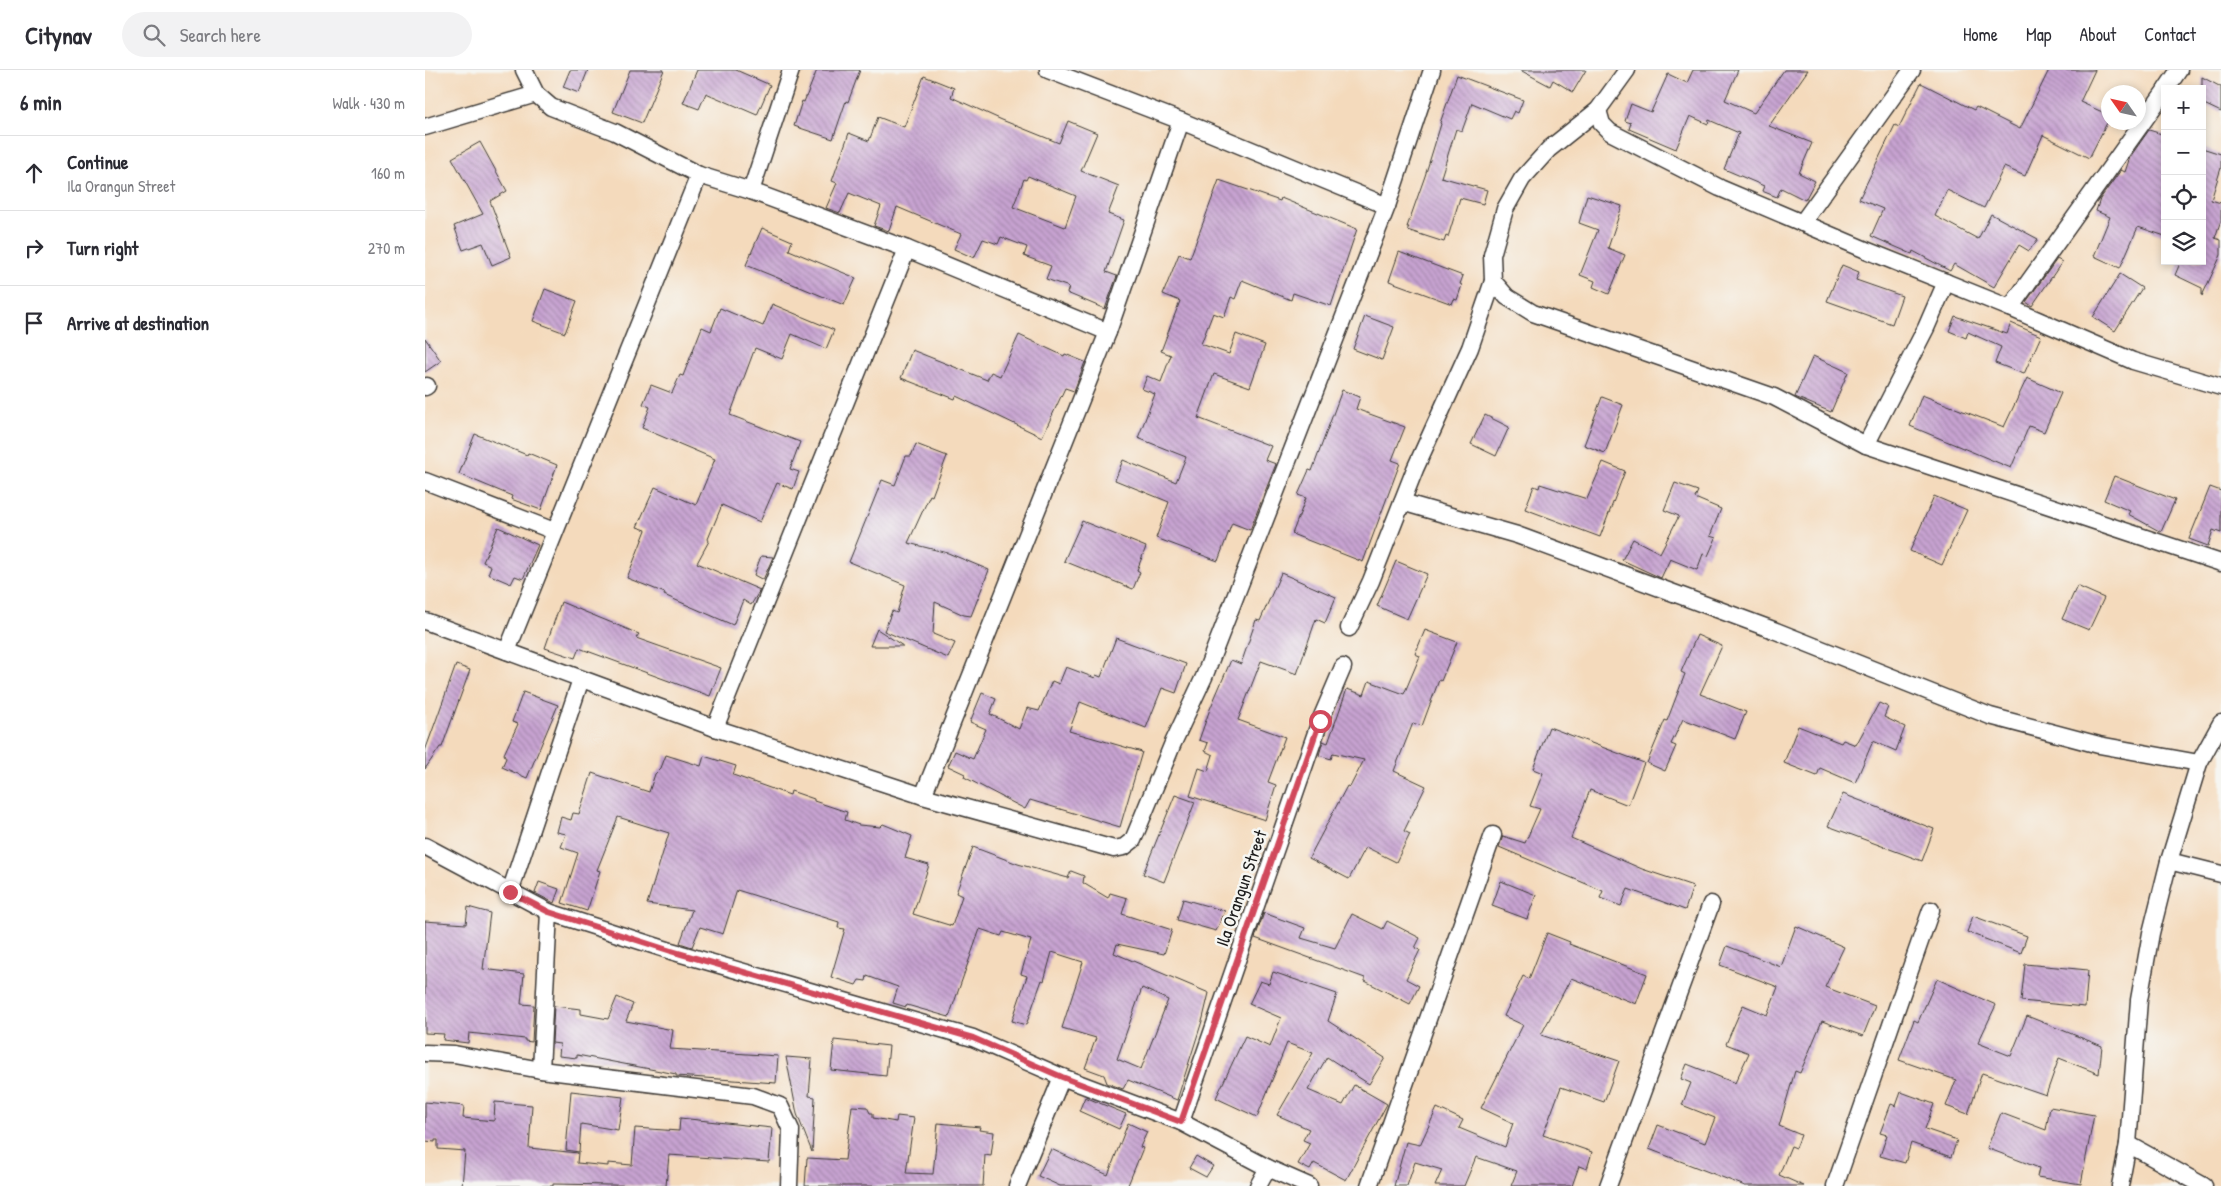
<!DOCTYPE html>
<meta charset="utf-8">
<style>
body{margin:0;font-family:"Patrick Hand",sans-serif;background:#f2f2f3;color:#2b2b33}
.controls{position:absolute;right:15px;top:15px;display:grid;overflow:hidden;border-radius:0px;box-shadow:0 2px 8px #0003}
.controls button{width:45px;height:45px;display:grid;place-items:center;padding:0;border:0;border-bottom:1px solid #e1e1e2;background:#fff;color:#2b2b33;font:25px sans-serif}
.compass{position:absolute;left:1676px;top:15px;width:45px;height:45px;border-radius:50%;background:#fff;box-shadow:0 2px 8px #0003;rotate:304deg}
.stop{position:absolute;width:15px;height:15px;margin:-11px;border:4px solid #d1495b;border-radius:50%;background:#fff}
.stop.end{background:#d1495b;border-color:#fff;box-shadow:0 1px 5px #0008}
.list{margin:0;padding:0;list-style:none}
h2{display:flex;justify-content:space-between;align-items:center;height:65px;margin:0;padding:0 20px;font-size:21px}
h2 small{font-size:16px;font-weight:400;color:#7c7c81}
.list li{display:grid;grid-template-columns:32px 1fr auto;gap:15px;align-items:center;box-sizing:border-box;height:75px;padding:0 20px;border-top:1px solid #e1e1e2}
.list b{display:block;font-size:19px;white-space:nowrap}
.list p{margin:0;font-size:16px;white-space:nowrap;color:#7c7c81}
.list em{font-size:16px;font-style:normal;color:#7c7c81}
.icon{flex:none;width:28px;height:28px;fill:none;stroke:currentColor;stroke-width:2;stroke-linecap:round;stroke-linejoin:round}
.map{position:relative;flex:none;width:1796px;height:1116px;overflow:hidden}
header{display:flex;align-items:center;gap:30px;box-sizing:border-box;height:70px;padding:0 25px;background:#fff;border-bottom:1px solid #e1e1e2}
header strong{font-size:24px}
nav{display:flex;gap:28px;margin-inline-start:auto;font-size:18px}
.search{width:350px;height:45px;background:#f2f2f3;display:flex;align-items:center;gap:12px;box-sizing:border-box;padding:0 18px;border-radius:28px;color:#7c7c81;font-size:19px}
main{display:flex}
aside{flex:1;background:#fff}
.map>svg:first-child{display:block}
.building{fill:url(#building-back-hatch);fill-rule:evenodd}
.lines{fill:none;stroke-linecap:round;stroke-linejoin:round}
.street-casing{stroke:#3c3834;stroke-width:19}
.street{stroke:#fff;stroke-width:16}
.route{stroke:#d1495b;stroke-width:6}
.labels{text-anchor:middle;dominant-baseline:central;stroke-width:5;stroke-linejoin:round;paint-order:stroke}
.street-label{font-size:18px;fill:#1c1c1c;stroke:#f6f6f2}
</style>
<header>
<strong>Citynav</strong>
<div class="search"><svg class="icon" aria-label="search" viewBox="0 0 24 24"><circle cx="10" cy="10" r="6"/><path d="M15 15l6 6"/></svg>Search here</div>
<nav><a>Home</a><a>Map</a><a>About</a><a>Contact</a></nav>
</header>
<main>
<aside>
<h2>6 min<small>Walk · 430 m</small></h2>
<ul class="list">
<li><svg class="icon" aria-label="ahead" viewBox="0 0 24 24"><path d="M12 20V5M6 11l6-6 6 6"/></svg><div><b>Continue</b><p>Ila Orangun Street</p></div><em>160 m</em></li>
<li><svg class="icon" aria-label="right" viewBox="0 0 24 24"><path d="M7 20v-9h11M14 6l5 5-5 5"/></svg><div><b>Turn right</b></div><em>270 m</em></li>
<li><svg class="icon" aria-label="arrive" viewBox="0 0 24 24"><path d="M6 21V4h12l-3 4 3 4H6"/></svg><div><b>Arrive at destination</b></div></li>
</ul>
</aside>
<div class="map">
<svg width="1796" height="1116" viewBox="0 0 1796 1116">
<defs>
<pattern id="building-back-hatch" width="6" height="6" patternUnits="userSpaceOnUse" patternTransform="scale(1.25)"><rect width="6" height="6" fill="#c7a3d1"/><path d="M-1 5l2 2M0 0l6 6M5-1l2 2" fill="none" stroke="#a184a9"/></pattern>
</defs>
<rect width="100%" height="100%" fill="#f6f6f2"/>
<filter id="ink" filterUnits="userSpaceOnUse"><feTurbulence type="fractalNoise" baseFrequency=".02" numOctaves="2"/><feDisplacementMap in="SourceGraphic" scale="10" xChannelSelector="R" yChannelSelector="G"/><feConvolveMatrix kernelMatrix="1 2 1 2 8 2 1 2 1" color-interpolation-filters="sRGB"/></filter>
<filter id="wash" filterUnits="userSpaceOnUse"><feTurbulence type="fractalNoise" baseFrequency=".0096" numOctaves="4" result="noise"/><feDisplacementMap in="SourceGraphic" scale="20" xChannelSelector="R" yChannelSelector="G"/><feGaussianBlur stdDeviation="1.12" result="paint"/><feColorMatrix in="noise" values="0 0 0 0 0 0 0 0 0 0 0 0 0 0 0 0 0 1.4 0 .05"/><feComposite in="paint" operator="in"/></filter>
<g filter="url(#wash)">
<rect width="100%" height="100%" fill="#f4dabc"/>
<g id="blocks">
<g class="building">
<polygon points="145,0 163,0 154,23 138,17"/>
<polygon points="205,0 239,0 217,53 188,42"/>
<polygon points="272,0 311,0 345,15 332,45 281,23 274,39 258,33"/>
<polygon points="392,0 435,0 423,32 421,31 408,69 369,56 377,31 379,32"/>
<polygon points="1095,0 1161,0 1148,22 1128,10 1125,16"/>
<polygon points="1268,0 1313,0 1300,30 1329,43 1359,0 1383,0 1344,56 1387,73 1374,103 1390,111 1380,130 1356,118 1352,127 1337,121 1339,116 1299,99 1314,63 1284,50 1283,54 1265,46 1251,79 1204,59 1206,53 1200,51 1206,34 1226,42 1243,4 1262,13"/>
<polygon points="1624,0 1670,0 1655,32 1684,45 1684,49 1664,88 1618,65 1600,106 1579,97 1559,138 1522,120 1510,146 1553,169 1566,144 1613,169 1604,181 1594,175 1569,217 1529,194 1525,201 1488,181 1487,184 1446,166 1458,139 1434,129 1470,55 1474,57 1496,13 1549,40 1551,37 1595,59"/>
<polygon points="1032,5 1098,30 1093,43 1089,41 1085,49 1047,33 1037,61 1031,59 1016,107 1062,120 1058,134 1035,128 1023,167 1021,166 1019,172 982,160 984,157 982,157 1000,106 1016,54 1015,53"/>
<path d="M499 6 529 18 526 27 577 50 634 73 643 51 672 63 656 101 694 116 683 144 699 150 681 202 692 206 680 239 642 223 644 217 621 209 626 196 599 186 602 177 576 167 573 174 558 169 549 188 529 179 536 164 472 137 464 161 449 156 456 136 424 123 415 143 401 138 412 113 407 111 424 63 444 71 453 47 479 57ZM603 106 651 126 640 157 588 137 599 109 601 110Z"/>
<polygon points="1777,7 1796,17 1796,42 1777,33"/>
<polygon points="1724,60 1740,65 1740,166 1713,157 1695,198 1669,186 1685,147 1671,141 1675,129 1696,100 1700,102 1705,87"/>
<polygon points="55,72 82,121 65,131 86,187 67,195 58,173 38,180 29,156 58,144 27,88"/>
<polygon points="1777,78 1796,84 1796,98 1786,130 1796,133 1796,150 1790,168 1796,170 1796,185 1777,226 1777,218 1750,205 1756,191 1777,191"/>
<polygon points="794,110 855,131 856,128 932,159 906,236 868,223 866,230 817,210 810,229 806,227 799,247 788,243 776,274 804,284 811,264 840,275 825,317 789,304 773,348 846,376 840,390 851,394 825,460 807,453 793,491 731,468 744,432 690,410 698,390 751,412 761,387 713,368 730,324 717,319 722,306 736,312 746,285 736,281 755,231 738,224 754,184 765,188"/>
<polygon points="1162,125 1197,136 1183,178 1200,185 1184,224 1168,217 1170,211 1155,205 1173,160 1154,153"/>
<polygon points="337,158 367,171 364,180 431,208 419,235 321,195"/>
<polygon points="974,182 1038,206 1035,214 1037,215 1032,230 1029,229 1027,234 964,211"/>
<polygon points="1632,189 1637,192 1607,236 1601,232"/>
<polygon points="1417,195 1434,202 1431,210 1477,226 1467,254 1402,231"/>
<polygon points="1695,204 1717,218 1690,261 1668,247"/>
<polygon points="120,219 152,231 140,263 108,251"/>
<polygon points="347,234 409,260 401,279 367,264 357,289 330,278 305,345 375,372 365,399 374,402 368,419 352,413 335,452 297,435 283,469 284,471 272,493 335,520 326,535 318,530 308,555 239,525 240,523 202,508 221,460 212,457 230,417 271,435 290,389 217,358 225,337 218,334 226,315 247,323 255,305 258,306 277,257 286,261 295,238 338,256"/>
<polygon points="940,246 969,257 957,290 928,279"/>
<polygon points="1530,246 1582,264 1586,253 1616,266 1599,304 1570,293 1576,277 1543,262 1541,268 1524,261"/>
<polygon points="594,265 639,286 640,284 660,292 649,321 640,318 617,367 531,326 530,329 476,308 487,280 562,310 566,302 575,306"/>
<polygon points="0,268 16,291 0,302"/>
<polygon points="1388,286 1423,302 1406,342 1370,327"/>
<polygon points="1602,308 1636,323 1619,362 1604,356 1586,398 1485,356 1497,325 1579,357"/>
<polygon points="917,320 935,327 931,339 980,357 967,390 975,393 938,492 867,464 881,428 873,425 884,400 887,401"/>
<polygon points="1177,327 1198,335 1180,383 1159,375"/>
<polygon points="1060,345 1084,357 1071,386 1046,374"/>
<polygon points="50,364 102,385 103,383 132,395 116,440 86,429 87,426 34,404"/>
<polygon points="491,374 522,386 507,426 505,425 483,473 523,483 564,500 546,546 539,545 510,532 508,564 530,573 523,588 459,561 467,541 472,543 480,515 424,492 457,410 470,415 481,386 486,386"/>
<polygon points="1178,392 1200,401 1175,467 1100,439 1109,416 1114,418 1115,414 1162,429"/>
<polygon points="1689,406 1750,430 1736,462 1703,444 1705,441 1679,430"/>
<polygon points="1250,413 1273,421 1270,428 1296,439 1285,466 1291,468 1283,486 1278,484 1272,500 1245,489 1236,508 1197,490 1208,469 1235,483 1254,446 1239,440"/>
<polygon points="1785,417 1796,421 1796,463 1788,460 1783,476 1764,469"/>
<polygon points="1509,426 1542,440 1517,495 1485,481"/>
<polygon points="657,451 721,477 712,500 715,502 708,519 639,491"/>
<polygon points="73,457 113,475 98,509 90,506 86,514 63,504 66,496 58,492"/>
<polygon points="336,486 348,487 338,510 329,505"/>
<polygon points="971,491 1002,504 982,549 952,536"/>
<polygon points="856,503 911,527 900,553 891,549 872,604 836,591 813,650 860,667 843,712 851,715 840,750 765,726 774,698 783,701 788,685 780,681 783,673 774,670 785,639 806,590 816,594 831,550 835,551"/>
<polygon points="1652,516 1679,528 1664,560 1637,549"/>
<polygon points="136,532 214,564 211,568 296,598 285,626 154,578 150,588 120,578"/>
<polygon points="452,559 478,576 445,576"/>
<polygon points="1000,560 1032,572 1016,611 1014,610 997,656 988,653 969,701 1001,716 979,761 985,764 971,792 941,777 924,809 884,788 922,716 925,717 939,690 908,683 906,689 894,685 898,671 903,673 922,619 939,625 944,611 979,624 995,586 990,584"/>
<polygon points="1272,565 1297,576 1275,624 1321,642 1310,669 1258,649 1246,674 1251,676 1240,701 1222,693 1240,650 1242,651 1260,604 1256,602"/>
<polygon points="691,568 761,594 751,623 737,618 721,658 655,632 644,661 717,682 695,757 605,730 600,739 539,707 540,704 523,696 530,681 548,689 561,659 545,652 557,623 571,629 565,644 594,659 602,638 614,641 627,611 634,614 641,597 670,608 671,605 676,607"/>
<polygon points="31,595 45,600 17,677 15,677 0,699 0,681"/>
<polygon points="98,622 133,635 102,708 77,697 81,688 79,684 93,654 87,652"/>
<polygon points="1454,633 1463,637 1459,647 1480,657 1471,681 1448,671 1430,713 1395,698 1392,706 1359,693 1373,656 1416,673 1418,670 1431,675"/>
<polygon points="1124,657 1219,693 1203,735 1165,720 1146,768 1217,799 1268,816 1260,840 1203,819 1196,836 1175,828 1178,821 1074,777 1078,766 1100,773 1115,739 1105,736 1118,703 1108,699"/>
<path d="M241 685 276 696 279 686 311 696 308 705 356 722 365 725 366 721 389 729V731L422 742 420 750 434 755 455 757 458 754 487 766 480 788 504 795 488 844 527 856 537 826 531 823 548 777 593 794 643 808 646 801 659 806 658 813 683 828 685 823 702 828 697 844 747 860 739 884 692 874 689 883 784 923 778 948 752 1030 703 1010 698 1019 682 1013 679 1005 660 998 671 968 637 958 658 892 627 882 619 911 617 910 601 955 587 951 602 906 596 904 606 870 578 862 576 866 555 859 524 947 482 935 481 937 468 933 473 917 442 906 441 911 434 910 431 915 406 907 420 859 413 858 414 852 312 820 298 864 275 857 267 877 255 873 267 840 222 834 244 763 193 747 172 800 175 801 162 841 137 833 153 783 136 777 141 764 132 762 136 747 146 750 148 743 154 744 167 703 224 722 230 704 236 698ZM717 918 743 930 716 999 692 989Z"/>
<polygon points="1418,724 1509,759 1497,791 1403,756"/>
<polygon points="750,725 770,732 739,812 718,804"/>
<polygon points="1076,811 1111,825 1102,849 1067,836"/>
<polygon points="114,812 134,819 129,833 110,823"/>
<polygon points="758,829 800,841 791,861 752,850"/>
<polygon points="43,837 65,843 58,899 99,904 96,934 109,935 107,972 100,971 100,969 44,963 43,973 18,970 19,964 0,963 0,851 41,854"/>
<polygon points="839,843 880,858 876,868 910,878 927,844 958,859 962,851 995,868 990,878 995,880 981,909 994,916 985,934 940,911 940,908 830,868"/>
<polygon points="1548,846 1602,866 1596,883 1542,862"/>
<polygon points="1371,856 1419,877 1400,917 1450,936 1438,966 1397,951 1375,1003 1370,1001 1354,1056 1376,1065 1371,1078 1366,1076 1354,1105 1379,1116 1320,1116 1224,1079 1233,1055 1280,1073 1290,1048 1257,1035 1266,1013 1256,1009 1262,994 1310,1013 1324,983 1301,974 1318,935 1342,945 1353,917 1295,895 1302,876 1356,897"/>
<polygon points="1122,863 1145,872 1144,874 1222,904 1211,934 1146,908 1116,965 1194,991 1179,1032 1136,1017 1118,1065 1167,1082 1162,1099 1154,1096 1147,1116 1086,1116 1092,1101 1051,1087 1039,1116 1010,1116 1017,1100 990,1092 982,1116 969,1116 981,1072 995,1075 1012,1038 1038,1050 1034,1058 1080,1077 1088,1053 1056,1038 1098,955 1079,946 1098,906 1104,909"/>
<polygon points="1600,894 1663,900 1660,937 1596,931"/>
<polygon points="848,902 912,924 903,951 960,988 944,1014 902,987 883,1020 918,1035 929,1015 962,1034 921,1110 889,1093 885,1100 873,1094 885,1073 878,1070 884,1059 852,1045 888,983 862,973 832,1047 791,1028 820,966 845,977 856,948 824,934 835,911 844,914"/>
<polygon points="1512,909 1571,935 1553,973 1586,986 1602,946 1677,976 1674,1004 1634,988 1621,1025 1557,1003 1543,1044 1521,1036 1531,1010 1474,990 1489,950 1493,952"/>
<polygon points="192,927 208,934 201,951 248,960 245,979 353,986 351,1013 251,1006 251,1004 152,985 152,988 134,986 135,974 127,973 129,936 156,939 156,944 183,949"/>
<polygon points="409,970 464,976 461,1006 406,1000"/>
<polygon points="361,987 387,989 384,1026 390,1027 387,1082 372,1044"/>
<polygon points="146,1021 198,1027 193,1060 156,1054 154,1082 141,1080"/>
<polygon points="1476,1022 1509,1034 1500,1059 1532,1070 1526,1087 1486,1073 1480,1093 1455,1086 1462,1065 1455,1063 1466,1034 1471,1036"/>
<polygon points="660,1027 701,1044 694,1059 654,1041"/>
<polygon points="0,1032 39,1036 38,1048 69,1051 70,1032 107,1035 104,1078 153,1083 152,1093 183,1096 183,1093 207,1095 210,1058 254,1061 255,1048 347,1058 344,1092 244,1085 241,1116 128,1114 128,1116 37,1116 40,1081 13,1079 13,1070 10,1070 10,1072 0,1071"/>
<polygon points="427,1036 442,1037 445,1043 448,1043 448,1048 471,1052 472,1046 489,1048 481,1103 508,1104 513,1053 555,1057 554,1060 569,1062 566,1086 560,1085 558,1116 380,1116 382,1088 420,1090"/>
<polygon points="1625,1037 1669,1045 1656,1114 1612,1107 1614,1098 1562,1078 1576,1043 1621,1060"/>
<polygon points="703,1053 722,1062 715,1077 718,1078 703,1115 706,1116 635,1116 613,1106 626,1079 683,1105"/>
<polygon points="771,1086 788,1096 781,1107 764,1098"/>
</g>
</g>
</g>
<g filter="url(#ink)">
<use href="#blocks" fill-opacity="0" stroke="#3c3834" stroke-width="1"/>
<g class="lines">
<g class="street-casing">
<g id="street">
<polyline points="99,0 111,24 126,37 190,62 274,105 326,121 366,0"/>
<polyline points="623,0 756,51 962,136"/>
<polyline points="1202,0 1173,40 1124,79 1097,109 1080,139 1067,185 1068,211 1082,227 1108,243 1349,327 1441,375 1796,493"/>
<polyline points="1741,19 1754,0"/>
<polyline points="1740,21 1585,238 1708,291 1796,317"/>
<polyline points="1173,40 1177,54 1185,62 1295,118 1441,180 1585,238"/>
<polyline points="0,57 111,24"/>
<polyline points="326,121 482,179"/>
<polyline points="1377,153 1487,0"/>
<polyline points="0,317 2,316"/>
<polyline points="1441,375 1501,258 1521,212"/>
<polyline points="0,411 129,461"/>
<polyline points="977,432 1092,465 1351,561 1565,646 1674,675 1774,693"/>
<polyline points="0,551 290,658 498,726 689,779 699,777 708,770 748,673 779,607 962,136 1007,0"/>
<polyline points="924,558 946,511 990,399 1045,278 1068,211"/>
<polyline points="82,581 274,105"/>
<polyline points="290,658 482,179 683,262"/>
<polyline points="498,726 683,262 756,51"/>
<polyline points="0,776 124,842 246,881 548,968 637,1007 756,1052 843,1098 884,1116"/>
<polyline points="1744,791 1796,804"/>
<polyline points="85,822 156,609"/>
<polyline points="0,983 29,984 116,1000 328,1026 355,1036 366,1060 364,1116"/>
<polyline points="116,1000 124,842"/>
<polyline points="756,1052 895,651 918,597"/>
<polyline points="1703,1074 1779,1116"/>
<polyline points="592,1116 637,1007"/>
<polyline points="833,1116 843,1098"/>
<polyline points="944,1116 1068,765"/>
<polyline points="1183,1116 1286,834"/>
<polyline points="1410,1116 1506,840"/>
<polyline points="1695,1116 1703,1074 1714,930 1726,863 1744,791 1774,693 1796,653"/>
</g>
</g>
<use href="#street" class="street"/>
</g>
</g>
<g class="lines" filter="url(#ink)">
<polyline class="route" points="85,822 124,842 246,881 548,968 637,1007 756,1052 895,651"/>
</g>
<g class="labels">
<g class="street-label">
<text transform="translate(816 818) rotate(-71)">Ila Orangun Street</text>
</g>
</g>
</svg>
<div class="controls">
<button>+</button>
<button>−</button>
<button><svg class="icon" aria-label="locate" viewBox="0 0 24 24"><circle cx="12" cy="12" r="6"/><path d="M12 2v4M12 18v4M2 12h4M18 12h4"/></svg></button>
<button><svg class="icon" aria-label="layers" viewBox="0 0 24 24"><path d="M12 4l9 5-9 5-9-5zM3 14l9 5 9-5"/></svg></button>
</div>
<svg class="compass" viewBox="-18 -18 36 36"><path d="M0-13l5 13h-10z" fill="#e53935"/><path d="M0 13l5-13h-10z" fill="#7c7c81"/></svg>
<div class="stop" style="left:895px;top:651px"></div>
<div class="stop end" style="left:85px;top:822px"></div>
</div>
</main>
